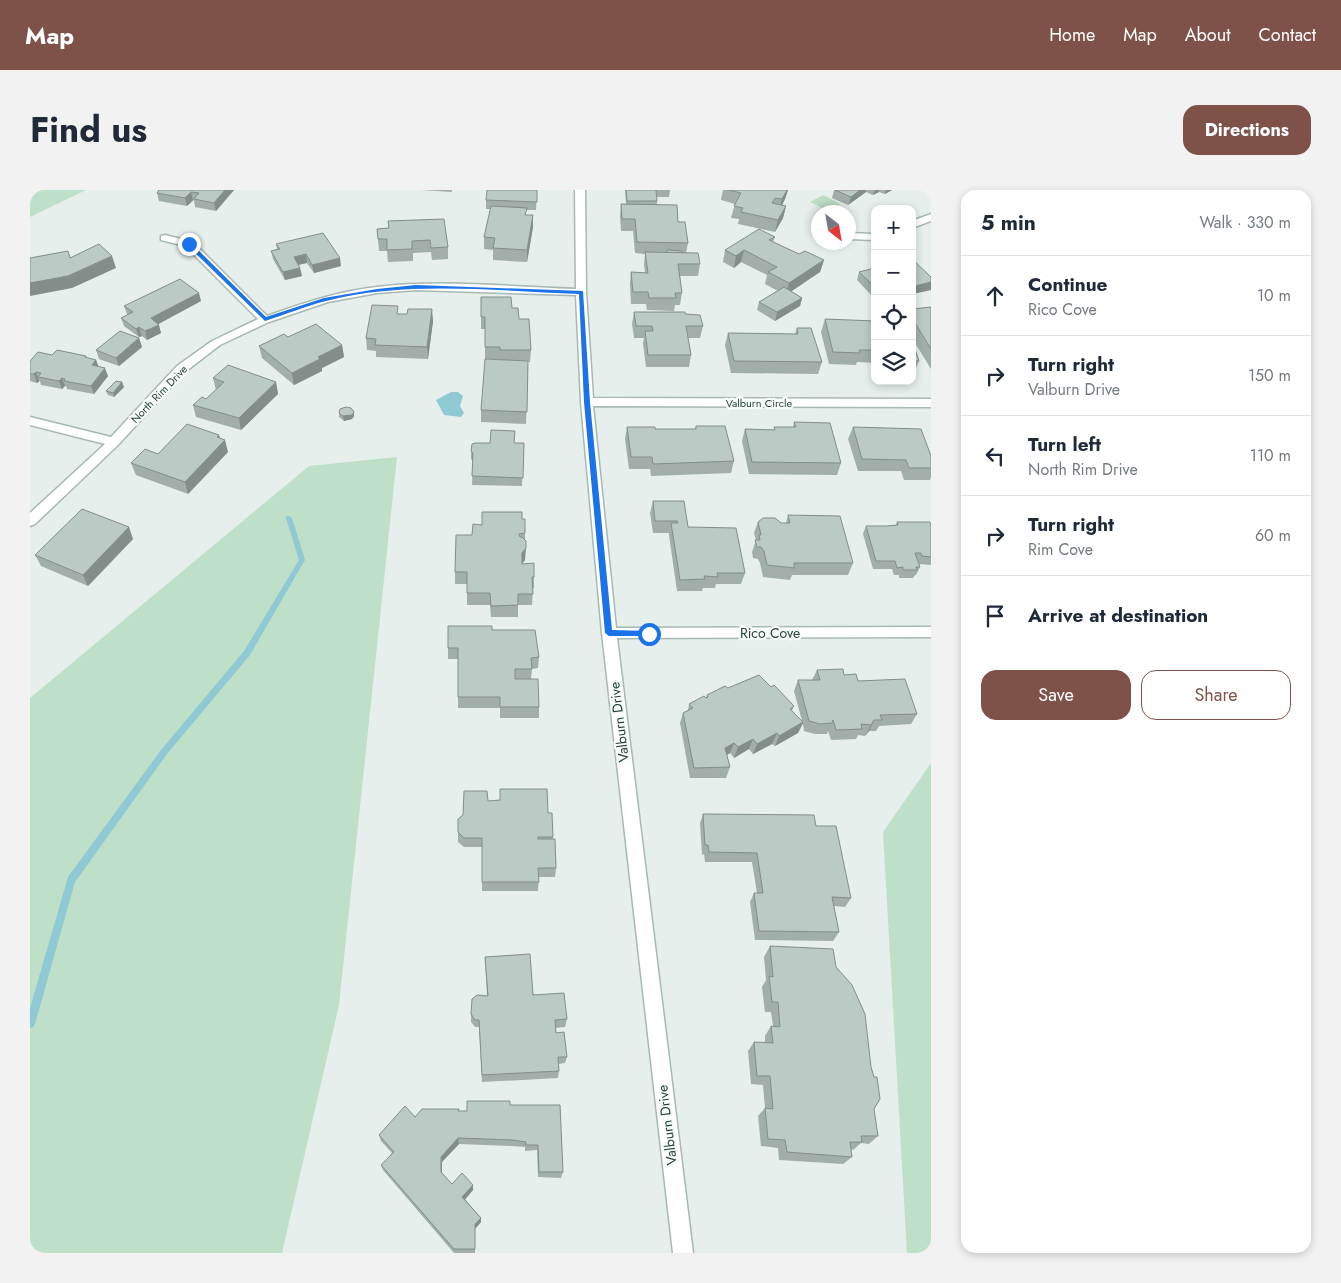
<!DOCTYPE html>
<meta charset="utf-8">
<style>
body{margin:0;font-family:Jost,sans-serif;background:#f2f2f3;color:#1f2937}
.controls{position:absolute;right:15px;top:15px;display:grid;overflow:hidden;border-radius:10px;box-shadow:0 2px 8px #0003}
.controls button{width:45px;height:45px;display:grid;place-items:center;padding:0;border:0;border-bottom:1px solid #e0e1e3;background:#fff;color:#1f2937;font:25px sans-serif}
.compass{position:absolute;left:781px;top:15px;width:45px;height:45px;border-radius:50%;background:#fff;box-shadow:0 2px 8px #0003;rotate:149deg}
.stop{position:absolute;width:15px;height:15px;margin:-11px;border:4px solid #1a73e8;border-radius:50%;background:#fff}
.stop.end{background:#1a73e8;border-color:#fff;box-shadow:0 1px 5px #0008}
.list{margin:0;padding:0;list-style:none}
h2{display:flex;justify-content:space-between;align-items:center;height:65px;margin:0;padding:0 20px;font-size:21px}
h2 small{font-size:16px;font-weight:400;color:#747a83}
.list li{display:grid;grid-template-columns:32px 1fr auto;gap:15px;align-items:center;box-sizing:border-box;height:80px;padding:0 20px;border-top:1px solid #e0e1e3}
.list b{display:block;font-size:19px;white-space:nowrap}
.list p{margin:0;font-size:16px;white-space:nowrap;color:#747a83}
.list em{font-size:16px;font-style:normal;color:#747a83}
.actions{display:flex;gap:10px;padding:15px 20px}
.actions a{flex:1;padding:11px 0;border:1px solid #7f5249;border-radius:15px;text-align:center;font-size:18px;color:#7f5249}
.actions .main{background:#7f5249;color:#fff}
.icon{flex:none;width:28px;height:28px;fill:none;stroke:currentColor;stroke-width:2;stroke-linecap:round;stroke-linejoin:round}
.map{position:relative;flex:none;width:901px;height:1063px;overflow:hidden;border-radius:15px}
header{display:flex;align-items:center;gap:30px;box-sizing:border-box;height:70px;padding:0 25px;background:#7f5249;color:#fff}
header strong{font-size:24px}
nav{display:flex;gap:28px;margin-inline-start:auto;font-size:18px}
.intro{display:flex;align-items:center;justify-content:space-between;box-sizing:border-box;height:120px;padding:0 30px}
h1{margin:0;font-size:35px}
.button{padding:12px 22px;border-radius:15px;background:#7f5249;color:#fff;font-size:18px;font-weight:700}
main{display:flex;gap:30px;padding:0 30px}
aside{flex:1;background:#fff;border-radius:15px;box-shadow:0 2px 8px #0003}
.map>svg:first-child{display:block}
.green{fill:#bfe0c8}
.water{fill:#8ec9d4}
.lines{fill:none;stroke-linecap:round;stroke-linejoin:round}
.stream{fill:#8ec9d4;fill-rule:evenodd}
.minor-casing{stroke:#a8b8b2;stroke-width:3}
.minor{fill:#fff;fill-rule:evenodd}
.wall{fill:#a1aea9}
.shaded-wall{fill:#838d89}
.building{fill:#bbcac4;stroke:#838d89}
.route{fill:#1a73e8}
.labels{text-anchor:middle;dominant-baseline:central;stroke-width:4.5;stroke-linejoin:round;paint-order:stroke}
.far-street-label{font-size:11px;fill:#24423a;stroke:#f7fbf9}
.street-label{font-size:14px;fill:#24423a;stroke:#f7fbf9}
</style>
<header>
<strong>Map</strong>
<nav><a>Home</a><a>Map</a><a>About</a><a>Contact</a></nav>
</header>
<div class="intro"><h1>Find us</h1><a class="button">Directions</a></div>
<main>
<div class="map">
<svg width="901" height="1063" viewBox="0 0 901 1063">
<rect width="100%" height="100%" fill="#e6efeb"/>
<g class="green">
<polygon points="0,0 56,0 0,27"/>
<polygon points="793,5 811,14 798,21 780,12"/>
<polygon points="367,267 309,815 252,1063 0,1063 0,508 279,276"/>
<polygon points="901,573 901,1063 877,1063 853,642"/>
</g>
<polygon class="water" points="421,202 428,202 433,206 430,216 434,223 431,227 414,225 406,210"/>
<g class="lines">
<polygon class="stream" points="257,326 259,326 262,328 275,370 220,465 137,564 45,692 5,834 3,837 0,838 0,818 38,687 131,560 214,461 269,370 256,328"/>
<g class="minor-casing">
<g id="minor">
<path d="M545 0H555L556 102 563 208 901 209V217L563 216 586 438 901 437V447L587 448 663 1063H643L572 443 551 212 546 105 386 100 347 103 298 112 239 132 190 155 155 182 88 255 5 334 0 336V323L75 254 0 235V227L81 247 147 176 182 151 228 129 155 56 131 50V46L135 45 163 52 237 126C273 113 309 101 347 97 410 89 482 97 546 99Z"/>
<polygon points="901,24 901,31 882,38 882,31"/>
<polygon points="818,43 845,44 845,50 818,49"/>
</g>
</g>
<use href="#minor" class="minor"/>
</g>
<g class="wall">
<polygon points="129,0 204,0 186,21 165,17 164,10 157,16 129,11 127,3"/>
<polygon points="391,0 422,0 422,2"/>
<polygon points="507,0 506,20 496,20 496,25 503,25 503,37 497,72 463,70 463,60 454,59 454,47 461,19 456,19 456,10"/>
<polygon points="595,0 640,0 639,7 627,7 627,15 648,32 658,53 656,63 670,74 668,86 650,86 652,103 650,115 645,115 644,121 617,120 616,114 601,114 600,94 601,82 615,83 614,74 615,64 605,63 603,41 591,41 590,26 591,14 596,14"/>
<polygon points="693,0 758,0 755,9 752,15 756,16 753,28 745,42 708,34 709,29 701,28 705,14 691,10"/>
<polygon points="804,0 862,0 855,4 849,2 843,5 836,2 818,15 802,8"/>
<polygon points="358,31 418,57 418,69 402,70 401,62 383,63 383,71 358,72 357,61 349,61 347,39 359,38"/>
<polygon points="745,47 743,52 769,64 794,70 790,82 761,101 772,108 770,116 745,131 727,120 729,112 748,101 735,94 737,85 711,72 704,78 693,72 695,60"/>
<polygon points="246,54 311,76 284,83 277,73 269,75 272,86 255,90 243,69 241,61 247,59"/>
<polygon points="882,69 901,100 882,104"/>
<polygon points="845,78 845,106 843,107 827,90 829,82"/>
<polygon points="451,107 482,118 489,129 501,160 500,172 498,172 496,234 451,232 451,220 470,170 470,169 455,169 455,139 451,139"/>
<polygon points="171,111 128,134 131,143 117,150 112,146 109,147 94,136 91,128 98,125 97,124 94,116"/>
<polygon points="901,117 901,179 882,148 882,119"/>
<polygon points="604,122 655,124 673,136 670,148 658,148 661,165 659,177 616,177 613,153 614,148 604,148 602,134"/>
<polygon points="369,124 377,124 403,131 398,169 346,167 346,161 337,160 336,148"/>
<polygon points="795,129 845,131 845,173 827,172 826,175 799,174 791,142"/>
<polygon points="767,138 792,172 788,184 701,183 695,155 698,143 765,144"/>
<polygon points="258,147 312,155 314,167 292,178 292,181 264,195 232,168 229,156"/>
<polygon points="109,148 112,157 89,176 69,169 66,160"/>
<polygon points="882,150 889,171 884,183 882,183"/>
<polygon points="22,165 56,166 57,168 66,170 68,176 78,186 64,204 37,199 36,196 35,196 32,199 11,195 10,191 7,193 0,191 0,171"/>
<polygon points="183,188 246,192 248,204 211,240 166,227 163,215 176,209 186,200"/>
<polygon points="94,197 84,207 78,205 76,201"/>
<polygon points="324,222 324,226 322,229 314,231 309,227 309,223"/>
<polygon points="764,232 811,273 807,285 719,284 712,251 715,239 744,240 744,237 763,237"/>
<polygon points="666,236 704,271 701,283 621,286 620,279 599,279 595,249 597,237 625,239 665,239"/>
<polygon points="823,237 901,266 901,287 900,290 874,290 871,281 828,281 818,249"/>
<polygon points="190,249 198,262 158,304 106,285 101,273 128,264"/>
<polygon points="460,253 494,253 492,296 442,295 443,271 441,269 441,261"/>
<polygon points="623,311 658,337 715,383 711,394 686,394 685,398 673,398 672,401 647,401 639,345 639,343 623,343 620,323"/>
<polygon points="758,325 823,373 818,385 762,385 760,390 733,387 730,373 728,369 723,368 722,362 726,350 724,343 728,332 756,333"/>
<polygon points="492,329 495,343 495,370 492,374 504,387 504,398 503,399 502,415 488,415 488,427 461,427 460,415 437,415 437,394 425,394 425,382 442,345 452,335"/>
<polygon points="867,332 901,336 901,375 889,374 890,377 886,385 885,385 883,388 869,388 869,385 864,385 862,379 843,379 833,344 836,336 856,336 866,335"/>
<polygon points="103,349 58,396 11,376 5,365"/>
<polygon points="462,440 509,467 508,478 502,479 501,489 509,517 509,528 470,528 470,518 428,518 428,469 418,469 418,458"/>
<polygon points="787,480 814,485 828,491 887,524 881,534 849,536 846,541 839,541 835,546 828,545 826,549 801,550 798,541 797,544 785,544 774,541 773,534 768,543 745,556 742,554 723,564 719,559 704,568 700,563 697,565 700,577 696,588 660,588 650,533 653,523 658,520 659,514 676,508 677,505 698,498 741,497 764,516 762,521 772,531 764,501 768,490 782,490"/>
<polygon points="458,611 518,623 523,647 526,678 525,687 509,687 508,701 452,701 452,657 434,657 428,652 428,642"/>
<polygon points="673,624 786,636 821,708 815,717 804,716 809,742 803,751 725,750 720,712 724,703 727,703 722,672 675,672 674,664 672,665 670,633"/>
<polygon points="740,756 806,777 844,919 848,946 839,954 831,953 823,960 821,959 822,967 813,974 749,970 748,958 731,956 728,926 735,918 733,895 721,894 718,861 724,852 735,853 735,846 741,836 743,836 741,822 735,822 732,797 736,790 734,767"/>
<polygon points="455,767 537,829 535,837 525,838 526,843 537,867 535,873 529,874 529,881 528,888 452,892 449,837 445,837 441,832 441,824 457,806"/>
<polygon points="480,915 533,982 531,988 508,987 507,960 495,961 495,957 481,956 429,954 412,972 412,983 422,994 443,1000 435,1009 451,1028 451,1032 445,1039 445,1063 424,1063 353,980 351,975 362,963 351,951 349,945 385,927 429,919 429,921 437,921"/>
</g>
<g class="shaded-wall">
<polygon points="195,0 204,0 186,21 184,13"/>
<polygon points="757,0 758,0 755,9 749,21 752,9"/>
<polygon points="830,0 836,0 836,2 818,15 821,7"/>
<polygon points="845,0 849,0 849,2 843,5"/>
<polygon points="856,0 862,0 855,4"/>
<polygon points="161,2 163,10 157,16 155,8"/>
<polygon points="756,16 753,28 745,42 748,30"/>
<polygon points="503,25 503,37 497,72 497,60"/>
<polygon points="714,60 711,72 704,78 706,66"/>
<polygon points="276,64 277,73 265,75 264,67"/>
<polygon points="82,66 86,78 42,98 0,106 0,93"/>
<polygon points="310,68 311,76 284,83 282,75"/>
<polygon points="794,70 790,82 756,105 759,93"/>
<polygon points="270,78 272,86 255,90 253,82"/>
<polygon points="901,92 901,100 882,104 885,96"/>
<polygon points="169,103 171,111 123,137 121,128"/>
<polygon points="772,108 770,116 745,131 747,122"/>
<polygon points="402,119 403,131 398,169 397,157"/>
<polygon points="129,135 131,143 117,150 115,141"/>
<polygon points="109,137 112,146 109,147 106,139"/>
<polygon points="109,148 112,157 89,176 86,168"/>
<polygon points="312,155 314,167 292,178 292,181 264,195 262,183 288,167"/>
<polygon points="66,170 69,178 62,175"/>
<polygon points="75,178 78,186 64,204 61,196"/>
<polygon points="6,182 9,191 7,193 4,184"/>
<polygon points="32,188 35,196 32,199 29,191"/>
<polygon points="92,192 94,197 84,207 83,203"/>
<polygon points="246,192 248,204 211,240 209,228"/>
<polygon points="324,222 324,226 322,229 314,231 313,226"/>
<polygon points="189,245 192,253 195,250 198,262 158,304 155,292"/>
<polygon points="99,337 103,349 58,396 53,385"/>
<polygon points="496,358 495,370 491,375 492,363"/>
<polygon points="844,530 839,541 835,546 841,535"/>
<polygon points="773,532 768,543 745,556 749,546"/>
<polygon points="747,543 742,554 723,564 727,554"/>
<polygon points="723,549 719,559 704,568 708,557"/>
<polygon points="704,553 700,563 692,568 695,558"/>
<polygon points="428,948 429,954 412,972 412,987 411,982 411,967"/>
<polygon points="443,995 443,1000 433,1012 432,1007"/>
<polygon points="451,1028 451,1032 445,1039 445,1063 445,1034"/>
</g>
<g class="building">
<polygon points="129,0 195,0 184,13 164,9 169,3 161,2 155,8 127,3"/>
<polygon points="457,0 507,0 507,12 456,10"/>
<polygon points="596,0 626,0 627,11 597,11"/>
<polygon points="699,0 757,0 752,9 745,8 742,13 756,16 748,30 711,22 713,18 704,16 711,3"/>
<polygon points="805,0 830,0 821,7"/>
<polygon points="591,14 647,15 648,32 655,32 658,53 607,52 605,29 592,29"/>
<polygon points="461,16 497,18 495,25 503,25 497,60 463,58 465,48 454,47"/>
<polygon points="414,29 418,57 401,58 400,50 382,51 382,59 357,60 357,49 348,49 347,39 359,38 358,31"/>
<polygon points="729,39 745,47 739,50 769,64 775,61 794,70 759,93 738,82 747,77 714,60 706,66 695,60"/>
<polygon points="293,43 310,68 282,75 276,64 264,67 270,78 253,82 241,61 250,59 246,54"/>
<polygon points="69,54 82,66 38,86 0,93 0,68 38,61 40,68"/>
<polygon points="637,60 652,61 652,63 637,63"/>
<polygon points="615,62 668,63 670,74 648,74 652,103 645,103 646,108 619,108 618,102 603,102 601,82 618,83"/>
<polygon points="882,69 901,87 901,92 885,96 882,93"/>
<polygon points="845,78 845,97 829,82"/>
<polygon points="150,89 169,103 121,128 129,135 115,141 109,137 106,139 91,128 103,122 94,116"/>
<polygon points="754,97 772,108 747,122 729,112"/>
<polygon points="451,107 481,107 482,118 488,118 489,129 499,129 501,160 470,160 470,157 455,157 455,127 451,127"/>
<polygon points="342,115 368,116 367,124 377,124 378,119 402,119 397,157 345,155 346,149 336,148"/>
<polygon points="901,117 901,159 882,128 882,119"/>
<polygon points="604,122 655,122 655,124 670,125 673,136 656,136 661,165 618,165 615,141 623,141 622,136 606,136"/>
<polygon points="795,129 845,131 845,160 829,160 830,163 803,162"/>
<polygon points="286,134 312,155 288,167 290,169 262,183 229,156 254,144 258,147"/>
<polygon points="767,138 781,138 792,172 704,171 698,143 768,144"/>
<polygon points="90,141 109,148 86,168 66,160"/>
<polygon points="882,150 889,171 882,171"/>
<polygon points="27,160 56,166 55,167 66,170 62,175 75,178 61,196 34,191 35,189 32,188 29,191 8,187 11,183 6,182 4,184 0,184 0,171 8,162 22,165"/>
<polygon points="455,169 498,171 497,222 451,220"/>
<polygon points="198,175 246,192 209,228 163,215 172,207 176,209 194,192 183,188"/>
<polygon points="86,191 92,192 83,203 76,201"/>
<polygon points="316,217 321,218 324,222 322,225 313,226 309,223 310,219"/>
<polygon points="764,232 800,233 811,273 722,272 715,239 745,240 744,237 766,237"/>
<polygon points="157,234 189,245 187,247 195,250 155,292 101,273 115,259 128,264"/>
<polygon points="666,236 695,236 704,271 623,274 622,267 601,267 597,237 625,237 625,239 666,239"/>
<polygon points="823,237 891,239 901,266 901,278 879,278 876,270 832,269"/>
<polygon points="461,240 485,241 484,253 494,253 493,288 442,286 443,263 441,261 442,254 445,253 460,253"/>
<polygon points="623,311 654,311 658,337 706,338 715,383 687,383 688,387 674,386 675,389 650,390 641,333 648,333 647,331 625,331"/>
<polygon points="52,319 99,337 53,385 5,365"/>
<polygon points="452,322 492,322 492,329 495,329 495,343 489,344 490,347 492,347 496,351 496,358 492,363 492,374 504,373 504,387 502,387 503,404 488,404 488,415 461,416 460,403 437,403 437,382 425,382 426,345 442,345 443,334 452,335"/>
<polygon points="758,325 810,326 823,373 764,373 764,378 737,375 734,361 731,357 727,357 725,350 730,350 729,345 731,345 728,332 733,328 745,328 751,333 760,333"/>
<polygon points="867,332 900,332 901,336 901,367 892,366 891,363 885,363 890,377 886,377 887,380 873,380 873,377 867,378 865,371 846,371 836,336 856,336 868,335"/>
<polygon points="418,436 462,436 462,440 505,440 509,467 501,468 502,479 485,479 485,489 508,489 509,517 470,517 470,507 428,507 428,458 418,458"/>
<polygon points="813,479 814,485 826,484 828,491 875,489 887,524 850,525 852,530 844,530 841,535 831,534 832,539 806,540 803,530 802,533 790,534 779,531 768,490 790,490 787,480"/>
<polygon points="729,485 741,497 744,495 764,516 760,519 773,532 749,546 747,543 727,554 723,549 708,557 704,553 695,558 700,577 664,578 653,523 663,518 659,514 674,506 676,508 678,507 677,505 695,496 698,498"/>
<polygon points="470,599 517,599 518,623 522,623 523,647 508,647 508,649 525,649 526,678 508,678 509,692 452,692 452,648 434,648 428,642 428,629 433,625 434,601 457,601 458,611 470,610"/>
<polygon points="673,624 784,625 786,636 806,636 821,708 802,707 809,742 729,741 724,703 733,703 727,663 679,662 678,655 675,655"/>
<polygon points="740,756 803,759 806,777 822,795 835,824 841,877 844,887 847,887 850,909 844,919 848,946 831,946 832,952 820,952 822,967 757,962 755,950 738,949 735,918 743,919 740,886 727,886 724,852 743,853 741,836 750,837 748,812 742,812 739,786 743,787"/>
<polygon points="500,764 503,805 534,803 537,829 525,830 526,843 534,842 537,867 528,867 529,881 452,885 449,830 445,830 441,824 442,809 447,805 458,806 455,767"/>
<polygon points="437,911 480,911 480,915 530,915 533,982 509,982 508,955 496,955 496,952 482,950 428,948 411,967 411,982 422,994 432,983 443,995 432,1007 451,1028 445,1034 445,1059 424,1059 351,975 364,962 349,945 375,916 385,927 392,919 429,919 428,921 437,921"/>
</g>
<path class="route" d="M157 53H161L236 127 294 108 347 99 386 95 553 101 560 212 582 440 619 441H622V446H579L575 443 554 212 549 104C468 101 374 90 296 111 275 116 255 125 235 131L157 55Z"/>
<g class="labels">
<g class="far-street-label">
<text transform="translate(129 204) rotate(-46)">North Rim Drive</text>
<text x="729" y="213">Valburn Circle</text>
</g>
<g class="street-label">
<text x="740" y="443">Rico Cove</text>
<text transform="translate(589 532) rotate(-97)">Valburn Drive</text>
<text transform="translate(637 935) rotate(-97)">Valburn Drive</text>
</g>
</g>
</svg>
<div class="controls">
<button>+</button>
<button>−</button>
<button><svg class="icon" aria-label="locate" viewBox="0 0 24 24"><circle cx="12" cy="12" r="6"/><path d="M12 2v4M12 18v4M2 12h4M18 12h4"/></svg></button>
<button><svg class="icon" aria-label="layers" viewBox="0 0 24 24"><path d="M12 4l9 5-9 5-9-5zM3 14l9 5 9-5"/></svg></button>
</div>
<svg class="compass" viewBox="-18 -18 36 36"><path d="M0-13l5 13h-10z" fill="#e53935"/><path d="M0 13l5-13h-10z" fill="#747a83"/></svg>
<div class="stop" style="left:619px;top:444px"></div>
<div class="stop end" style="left:159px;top:54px"></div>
</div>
<aside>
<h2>5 min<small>Walk · 330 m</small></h2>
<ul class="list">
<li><svg class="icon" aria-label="ahead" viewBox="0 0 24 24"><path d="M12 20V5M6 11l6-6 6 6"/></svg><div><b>Continue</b><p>Rico Cove</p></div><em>10 m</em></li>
<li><svg class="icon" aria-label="right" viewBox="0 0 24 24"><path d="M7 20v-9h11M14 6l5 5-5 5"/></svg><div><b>Turn right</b><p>Valburn Drive</p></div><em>150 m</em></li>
<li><svg class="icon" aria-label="left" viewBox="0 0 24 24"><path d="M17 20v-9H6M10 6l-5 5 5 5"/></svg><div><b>Turn left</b><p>North Rim Drive</p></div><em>110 m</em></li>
<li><svg class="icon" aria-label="right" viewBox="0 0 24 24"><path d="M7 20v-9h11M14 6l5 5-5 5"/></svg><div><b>Turn right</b><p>Rim Cove</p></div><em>60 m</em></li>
<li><svg class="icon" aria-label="arrive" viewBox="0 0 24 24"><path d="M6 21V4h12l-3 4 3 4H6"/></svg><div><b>Arrive at destination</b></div></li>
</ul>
<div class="actions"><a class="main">Save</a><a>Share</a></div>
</aside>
</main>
